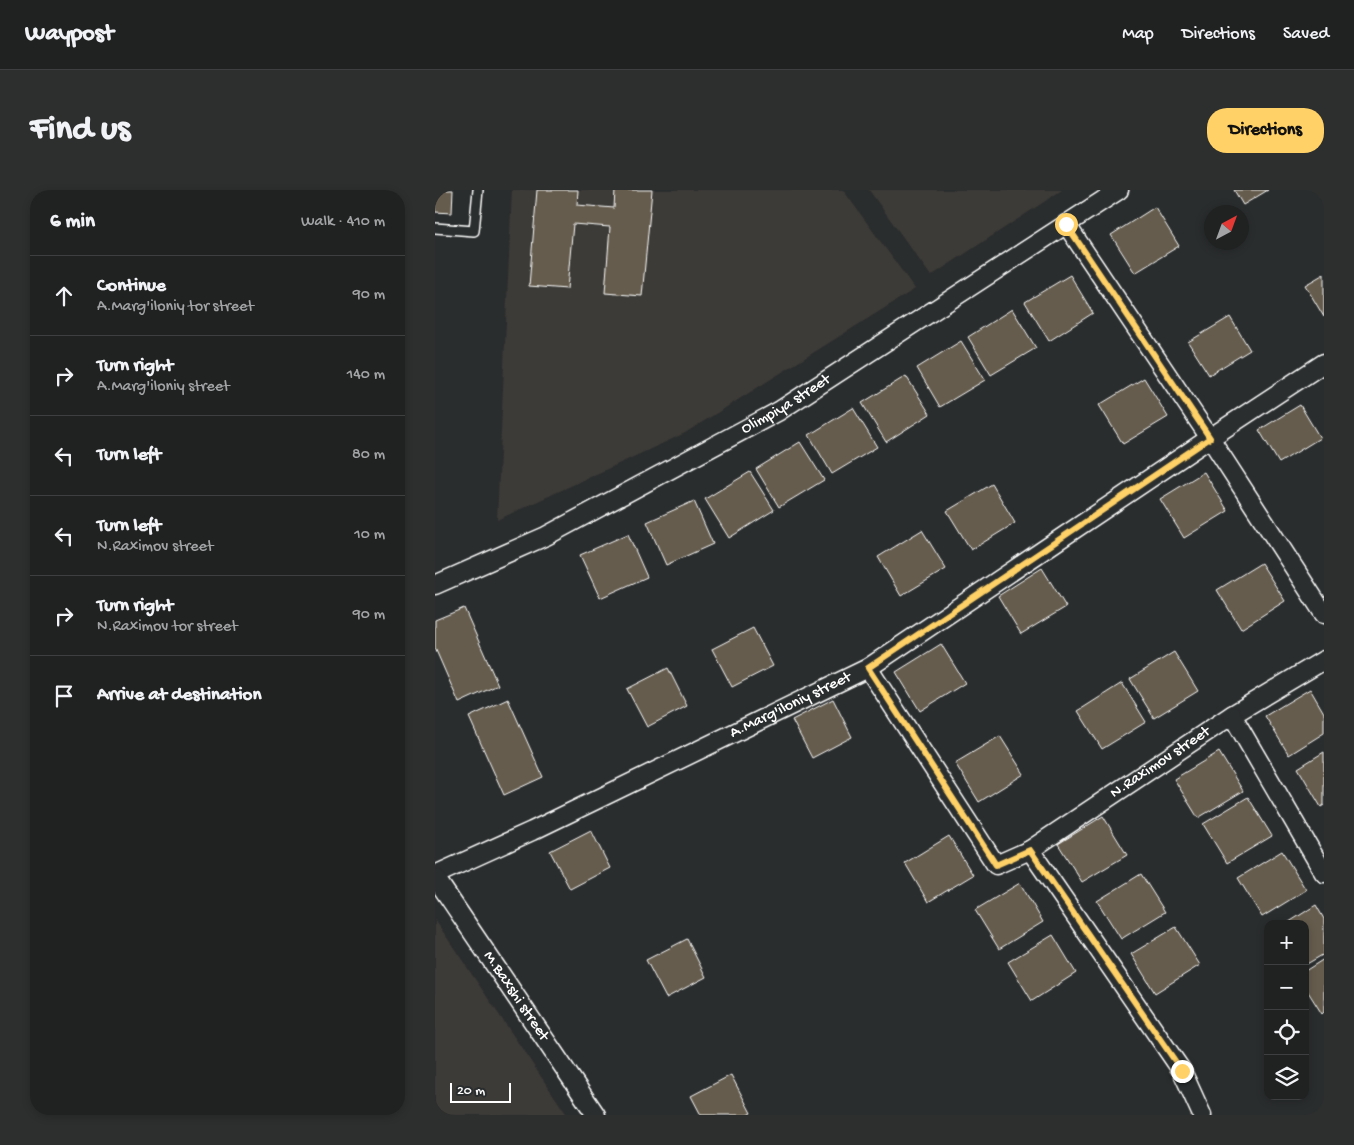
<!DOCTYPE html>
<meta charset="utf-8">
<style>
body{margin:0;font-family:"Gochi Hand",sans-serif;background:#2d2f2f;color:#f1f3f6}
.controls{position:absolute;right:15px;bottom:15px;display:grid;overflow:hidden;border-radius:10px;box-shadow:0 2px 8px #0003}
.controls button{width:45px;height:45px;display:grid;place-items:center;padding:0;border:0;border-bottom:1px solid #3d3f40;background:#202222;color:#f1f3f6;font:25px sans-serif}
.compass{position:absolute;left:769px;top:15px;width:45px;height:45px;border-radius:50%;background:#202222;box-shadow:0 2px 8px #0003;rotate:41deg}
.scale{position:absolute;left:15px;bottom:12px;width:61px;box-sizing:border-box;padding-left:5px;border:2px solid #fff;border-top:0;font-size:14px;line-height:18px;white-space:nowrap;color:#fff;-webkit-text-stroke:4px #2a2d2e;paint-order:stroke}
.stop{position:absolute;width:15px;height:15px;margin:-11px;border:4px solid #ffd166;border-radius:50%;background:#fff}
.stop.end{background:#ffd166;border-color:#fff;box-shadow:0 1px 5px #0008}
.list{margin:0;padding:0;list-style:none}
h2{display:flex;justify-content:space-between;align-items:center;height:65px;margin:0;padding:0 20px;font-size:21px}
h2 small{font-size:16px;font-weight:400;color:#a2a4a5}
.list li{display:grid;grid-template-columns:32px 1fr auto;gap:15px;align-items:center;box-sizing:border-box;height:80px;padding:0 20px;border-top:1px solid #3d3f40}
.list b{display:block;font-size:19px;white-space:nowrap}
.list p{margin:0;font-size:16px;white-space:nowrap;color:#a2a4a5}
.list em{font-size:16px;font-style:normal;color:#a2a4a5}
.icon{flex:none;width:28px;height:28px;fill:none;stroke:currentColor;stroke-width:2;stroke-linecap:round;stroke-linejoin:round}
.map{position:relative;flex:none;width:889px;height:925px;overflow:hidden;border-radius:20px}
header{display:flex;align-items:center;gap:30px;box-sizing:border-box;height:70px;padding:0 25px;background:#202222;border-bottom:1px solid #3d3f40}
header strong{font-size:24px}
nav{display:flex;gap:28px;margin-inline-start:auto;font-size:18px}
.intro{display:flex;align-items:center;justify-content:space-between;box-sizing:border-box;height:120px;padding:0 30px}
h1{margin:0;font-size:35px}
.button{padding:12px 22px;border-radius:20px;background:#ffd166;color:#111;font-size:18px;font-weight:700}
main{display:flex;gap:30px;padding:0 30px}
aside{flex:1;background:#202222;border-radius:20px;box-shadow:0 2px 8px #0003}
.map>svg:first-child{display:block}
.built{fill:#3c3b37}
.building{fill:#655c4d;stroke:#fff}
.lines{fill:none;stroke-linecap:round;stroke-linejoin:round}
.service-casing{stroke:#fff;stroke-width:12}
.minor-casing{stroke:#fff;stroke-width:21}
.service{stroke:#2a2d2e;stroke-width:9}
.minor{stroke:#2a2d2e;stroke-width:18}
.route{stroke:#ffd166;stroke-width:6}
.labels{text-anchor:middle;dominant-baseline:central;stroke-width:4.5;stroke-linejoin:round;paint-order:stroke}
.street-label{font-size:16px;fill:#fff;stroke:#2a2d2e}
</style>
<header>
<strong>Waypost</strong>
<nav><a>Map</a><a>Directions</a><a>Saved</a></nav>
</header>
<div class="intro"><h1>Find us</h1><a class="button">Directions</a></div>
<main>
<aside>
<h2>6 min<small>Walk · 410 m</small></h2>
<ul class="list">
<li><svg class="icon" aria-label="ahead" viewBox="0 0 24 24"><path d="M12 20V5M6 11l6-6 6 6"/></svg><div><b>Continue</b><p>A.Marg'iloniy tor street</p></div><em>90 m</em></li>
<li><svg class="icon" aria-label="right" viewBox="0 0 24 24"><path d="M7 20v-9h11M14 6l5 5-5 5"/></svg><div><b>Turn right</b><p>A.Marg'iloniy street</p></div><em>140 m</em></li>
<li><svg class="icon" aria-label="left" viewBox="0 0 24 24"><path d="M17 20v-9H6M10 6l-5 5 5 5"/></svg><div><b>Turn left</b></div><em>80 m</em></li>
<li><svg class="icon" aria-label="left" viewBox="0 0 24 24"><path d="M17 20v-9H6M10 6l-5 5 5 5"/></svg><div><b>Turn left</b><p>N.Raximov street</p></div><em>10 m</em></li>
<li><svg class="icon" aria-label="right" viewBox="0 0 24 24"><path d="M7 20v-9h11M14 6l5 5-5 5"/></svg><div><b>Turn right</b><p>N.Raximov tor street</p></div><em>90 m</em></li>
<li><svg class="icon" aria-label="arrive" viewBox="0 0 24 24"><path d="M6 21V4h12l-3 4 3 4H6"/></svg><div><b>Arrive at destination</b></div></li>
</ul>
</aside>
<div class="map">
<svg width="889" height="925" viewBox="0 0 889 925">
<rect width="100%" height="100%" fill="#2a2d2e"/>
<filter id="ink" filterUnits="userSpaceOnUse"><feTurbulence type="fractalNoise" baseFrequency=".02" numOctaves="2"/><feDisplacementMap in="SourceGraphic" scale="10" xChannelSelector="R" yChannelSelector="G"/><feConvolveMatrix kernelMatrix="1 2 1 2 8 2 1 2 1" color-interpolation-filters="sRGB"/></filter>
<g filter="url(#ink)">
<g class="built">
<polygon points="77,0 408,0 480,99 250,243 62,330"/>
<polygon points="434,0 627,0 496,86"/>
<polygon points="0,730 132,925 0,925"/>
</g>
<g class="building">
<polygon points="0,0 18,0 17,23 0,22"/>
<polygon points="102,0 143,0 142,15 179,18 180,0 217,0 207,106 170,103 175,37 138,34 132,99 94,96"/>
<polygon points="799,0 833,0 808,15"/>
<polygon points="720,17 744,56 700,83 676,45"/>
<polygon points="889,84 889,127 870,95"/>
<polygon points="635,85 658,123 614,151 590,112"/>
<polygon points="577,119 601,158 556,185 533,147"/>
<polygon points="795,127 815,160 774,185 753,152"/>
<polygon points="526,151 550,190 505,217 482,178"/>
<polygon points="471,186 495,224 451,252 427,213"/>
<polygon points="709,188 733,227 688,254 664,215"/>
<polygon points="865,215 885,248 844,273 824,240"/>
<polygon points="418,218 442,257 397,284 374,245"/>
<polygon points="365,252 389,290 344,317 321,279"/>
<polygon points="315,282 339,320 294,348 270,309"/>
<polygon points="769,282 793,321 749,348 725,309"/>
<polygon points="557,294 580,333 536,360 512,321"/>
<polygon points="259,311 278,354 231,375 212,332"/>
<polygon points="487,340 511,379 466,406 443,367"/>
<polygon points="193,344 212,387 165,408 145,365"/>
<polygon points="826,373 850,411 806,439 782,400"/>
<polygon points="607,378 631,417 586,444 563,406"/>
<polygon points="29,418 63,495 24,513 0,458 0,430"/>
<polygon points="318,438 338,476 297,497 277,459"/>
<polygon points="506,454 530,493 485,521 461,482"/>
<polygon points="739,462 763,501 719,528 695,489"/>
<polygon points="233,478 252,516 212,537 192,499"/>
<polygon points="687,493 711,532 667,559 643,521"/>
<polygon points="875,499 889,523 889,543 854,565 830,526"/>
<polygon points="73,509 108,587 69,605 34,527"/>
<polygon points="398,509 417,547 377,568 357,530"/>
<polygon points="565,546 589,584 544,612 520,573"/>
<polygon points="784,562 808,601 763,628 739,589"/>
<polygon points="889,562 889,615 886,617 863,578"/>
<polygon points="813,607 837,646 792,673 768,634"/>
<polygon points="668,626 692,665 647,692 623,654"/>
<polygon points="156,640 175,678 135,699 115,661"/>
<polygon points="514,646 538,685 493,712 470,673"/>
<polygon points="847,661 871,700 827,727 803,688"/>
<polygon points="706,684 730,722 686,749 662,711"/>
<polygon points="585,693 608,732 564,759 540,720"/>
<polygon points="881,715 889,729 889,764 870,775 870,734 851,734"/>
<polygon points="741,737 765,775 720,803 696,764"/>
<polygon points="618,745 641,783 597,811 573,772"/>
<polygon points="252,749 271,787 231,808 211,770"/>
<polygon points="889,769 889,822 887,824 870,797 870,781"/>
<polygon points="296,885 316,923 312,925 266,925 256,906"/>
</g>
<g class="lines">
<g class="service-casing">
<polyline id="service" points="0,38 39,41 43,0"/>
</g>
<g class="minor-casing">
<g id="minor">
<polyline points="631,34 775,248 889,424"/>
<path id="s1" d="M0 395 111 346 344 221 684 0"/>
<path id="s2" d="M433 478 561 675 595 660 797 525 889 470"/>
<polyline points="797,525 889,683"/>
<polyline points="595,660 747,881 767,925"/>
<path id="s3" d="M0 685 97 641 433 478 775 248 889 173"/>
<path id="s4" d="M0 687 161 925"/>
</g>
</g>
<use href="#service" class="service"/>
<use href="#minor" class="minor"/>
</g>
</g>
<g class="lines" filter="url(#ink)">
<polyline class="route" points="631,34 775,248 433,478 561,675 595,660 747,881"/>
</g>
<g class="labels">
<g class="street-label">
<text stroke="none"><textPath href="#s1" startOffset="395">Olimpiya street</textPath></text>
<text stroke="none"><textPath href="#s3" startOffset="394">A.Marg'iloniy street</textPath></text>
<text stroke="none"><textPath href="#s2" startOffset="429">N.Raximov street</textPath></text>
<text stroke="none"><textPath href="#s4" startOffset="144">M.Baxshi street</textPath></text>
</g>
</g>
</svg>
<div class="controls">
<button>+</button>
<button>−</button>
<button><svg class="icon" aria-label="locate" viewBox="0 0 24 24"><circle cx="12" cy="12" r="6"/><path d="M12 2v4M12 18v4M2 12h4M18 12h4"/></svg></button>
<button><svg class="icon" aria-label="layers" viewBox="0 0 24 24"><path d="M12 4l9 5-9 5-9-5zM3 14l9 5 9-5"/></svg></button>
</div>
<svg class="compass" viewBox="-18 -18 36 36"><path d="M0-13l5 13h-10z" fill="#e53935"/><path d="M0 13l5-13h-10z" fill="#a2a4a5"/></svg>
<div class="scale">20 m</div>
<div class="stop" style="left:631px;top:34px"></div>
<div class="stop end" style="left:747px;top:881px"></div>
</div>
</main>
